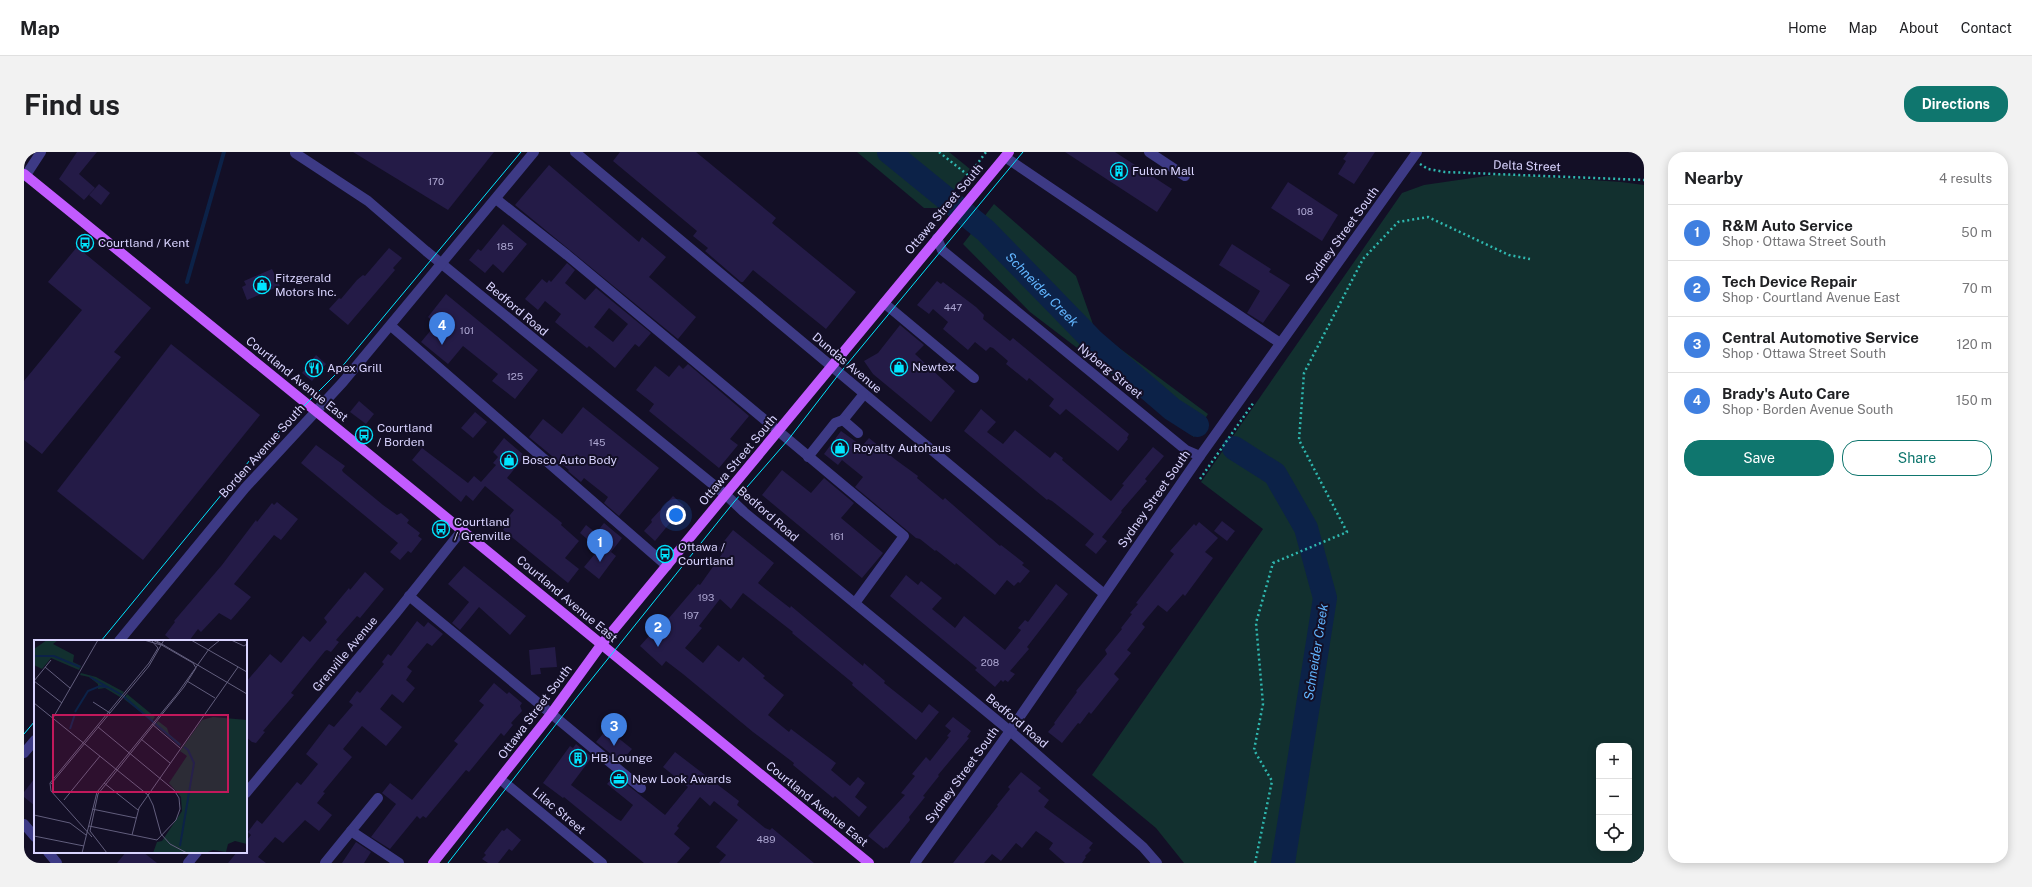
<!DOCTYPE html>
<meta charset="utf-8">
<style>
body{margin:0;font-family:"Public Sans",sans-serif;background:#f2f2f2;color:#202124}
.controls{position:absolute;right:12px;bottom:12px;display:grid;overflow:hidden;border-radius:8px;box-shadow:0 2px 10px #0003}
.controls button{width:36px;height:36px;display:grid;place-items:center;padding:0;border:0;border-bottom:1px solid #e0e0e0;background:#fff;color:#202124;font:20px sans-serif}
.you{position:absolute;left:652px;top:363px;width:14px;height:14px;margin:-10px;border:3px solid #fff;border-radius:50%;background:#1a73e8;box-shadow:0 0 0 6px #1a73e833}
.badge{display:grid;place-items:center;width:26px;height:26px;border-radius:50%;background:#0f766e;color:#fff;font-size:13px;font-weight:700}
.pin{position:absolute;translate:-50% -33px;filter:drop-shadow(0 1px 2px #0008)}
.pin::after{content:'';position:absolute;top:21px;width:14px;height:12px;background:inherit;clip-path:polygon(0 0,100% 0,50% 100%)}
.list{margin:0;padding:0;list-style:none}
h2{display:flex;justify-content:space-between;align-items:center;height:52px;margin:0;padding:0 16px;font-size:17px}
h2 small{font-size:13px;font-weight:400;color:#757577}
.list li{display:grid;grid-template-columns:26px 1fr auto;gap:12px;align-items:center;box-sizing:border-box;height:56px;padding:0 16px;border-top:1px solid #e0e0e0}
.list b{display:block;font-size:15px;white-space:nowrap}
.list p{margin:0;font-size:13px;white-space:nowrap;color:#757577}
.list em{font-size:13px;font-style:normal;color:#757577}
.actions{display:flex;gap:8px;padding:12px 16px}
.actions a{flex:1;padding:9px 0;border:1px solid #0f766e;border-radius:16px;text-align:center;font-size:14px;color:#0f766e}
.actions .main{background:#0f766e;color:#fff}
.icon{flex:none;width:22px;height:22px;fill:none;stroke:currentColor;stroke-width:2;stroke-linecap:round;stroke-linejoin:round}
.map{position:relative;flex:none;width:1620px;height:711px;overflow:hidden;border-radius:16px}
header{display:flex;align-items:center;gap:24px;box-sizing:border-box;height:56px;padding:0 20px;background:#fff;border-bottom:1px solid #e0e0e0}
header strong{font-size:19px}
nav{display:flex;gap:22px;margin-inline-start:auto;font-size:14px}
.intro{display:flex;align-items:center;justify-content:space-between;box-sizing:border-box;height:96px;padding:0 24px}
h1{margin:0;font-size:28px}
.button{padding:10px 18px;border-radius:16px;background:#0f766e;color:#fff;font-size:14px;font-weight:700}
main{display:flex;gap:24px;padding:0 24px}
aside{flex:1;background:#fff;border-radius:16px;box-shadow:0 2px 10px #0003}
.map>svg:first-child{display:block}
.green{fill:#12302f;fill-rule:evenodd}
.lines{fill:none;stroke-linecap:round;stroke-linejoin:round}
.stream{stroke:#0c2248;stroke-width:4}
.river{stroke:#0c2248;stroke-width:24}
.building{fill:#241b47;fill-rule:evenodd}
.path{stroke:#2fb8b0;stroke-width:2.5;stroke-dasharray:2 3;stroke-linecap:butt}
.minor{stroke:#3d3a85;stroke-width:10}
.major{stroke:#c25bff;stroke-width:10}
.tram{stroke:#00e5ff;stroke-width:1}
.labels{text-anchor:middle;dominant-baseline:central;stroke-width:4;stroke-linejoin:round;paint-order:stroke}
.number-label{font-size:10px;fill:#aca6d1}
.street-label{font-size:12px;fill:#d9d4ff;stroke:#130f26}
.poi-label{font-size:12px;fill:#d9d4ff;stroke:#130f26;text-anchor:start}
.water-label{font-size:13px;font-style:italic;fill:#62b6ff;stroke:#130f26}
.inset-river{fill:none;stroke:#0c2248;stroke-width:2}
.inset-road{fill:none;stroke:#625e7d;stroke-width:1}
.view{fill:#c2185b;fill-opacity:0.15;stroke:#c2185b;stroke-width:2}
.inset-edge{fill:none;stroke:#d9d4ff;stroke-width:2}
</style>
<header>
<strong>Map</strong>
<nav><a>Home</a><a>Map</a><a>About</a><a>Contact</a></nav>
</header>
<div class="intro"><h1>Find us</h1><a class="button">Directions</a></div>
<main>
<div class="map">
<svg width="1620" height="711" viewBox="0 0 1620 711">
<rect width="100%" height="100%" fill="#130f26"/>
<g class="green">
<polygon points="833,0 925,0 946,17 916,56 900,56"/>
<path d="M1476 22 1597 30 1620 33V711H1160L1132 676 1068 623 1239 377 1177 330 1378 41 1400 33ZM1575 594H1605V696H1575Z"/>
<polygon points="970,52 1052,124 1071,178 1184,262 1170,285 1006,160 939,92"/>
</g>
<g class="lines">
<polyline class="stream" points="163,130 200,0"/>
<g class="river">
<path id="s1" d="M865 0 962 79 1069 189 1148 257 1173 273"/>
<polyline points="1210,296 1251,322 1282,376 1301,446 1259,711"/>
</g>
</g>
<g class="building">
<polygon points="53,0 73,0 55,22 71,36 60,48 35,27"/>
<polygon points="329,0 470,0 424,58"/>
<polygon points="596,0 672,0 752,66 748,71 832,140 802,177 729,118 719,130 717,130 681,99 684,96 669,84 673,79 589,9"/>
<polygon points="1041,0 1091,0 1148,37 1133,60"/>
<polygon points="1324,0 1351,0 1330,32 1314,22 1322,9 1319,7"/>
<polygon points="525,13 615,90 618,85 642,105 625,125 672,165 654,187 491,53"/>
<polygon points="1264,30 1314,63 1298,89 1247,56"/>
<polygon points="75,32 86,41 77,53 65,43"/>
<polygon points="479,72 503,92 479,121 469,112 461,121 445,108 454,97 457,99"/>
<polygon points="1208,92 1247,117 1245,120 1266,133 1239,171 1223,161 1236,139 1195,113"/>
<polygon points="53,95 127,156 90,200 97,205 18,302 0,288 0,229 58,158 24,130"/>
<polygon points="365,96 378,106 369,116 371,118 324,173 305,157 315,146 317,147 333,128 339,123 341,124"/>
<path d="M543 111 551 118 541 131 561 148 572 136 627 181 615 195 611 192 591 216 565 194 563 196 531 170 537 162 521 149 514 158 501 147 518 127 523 131 525 128 527 130ZM585 156 604 172 589 190 570 175Z"/>
<polygon points="248,117 256,134 223,148 218,135 222,133 220,129"/>
<polygon points="913,129 917,132 919,130 952,155 960,163 959,167 986,189 989,186 1105,282 1103,286 1104,287 1094,299 1042,257 1036,263 1025,254 1030,247 1005,226 1003,229 982,212 984,209 969,196 966,195 962,199 951,190 944,198 919,177 924,170 909,157 905,162 893,153"/>
<polygon points="422,142 514,218 491,247 468,229 474,222 439,194 424,212 397,190 412,172 404,165"/>
<polygon points="876,173 900,193 891,202 931,239 907,270 849,222 840,209 854,201"/>
<polygon points="147,192 236,263 119,408 33,339"/>
<polygon points="292,203 302,212 288,229 278,221"/>
<polygon points="664,212 725,264 706,287 714,293 695,316 625,259 630,252 612,238 631,214 645,225 655,213 659,217"/>
<polygon points="335,249 350,262 342,272 326,260"/>
<polygon points="559,255 635,316 595,364 580,351 584,345 560,326 557,330 544,319 545,318 505,285 519,267 538,282"/>
<polygon points="957,257 972,270 963,280 979,292 991,278 1026,306 1031,300 1039,306 1038,308 1087,349 1100,333 1098,332 1129,295 1140,304 1121,327 1123,329 1097,359 1098,360 1078,385 1083,389 1072,402 1061,393 1070,382 1028,349 1024,347 1023,348 940,279"/>
<polygon points="451,260 463,270 449,286 437,276"/>
<polygon points="817,279 838,294 845,286 872,308 894,324 893,326 919,348 921,346 976,394 977,393 1000,411 998,413 1006,419 996,431 994,430 990,434 983,428 971,443 932,411 931,413 912,398 911,399 896,387 892,386 831,335 839,325 818,308 814,313 800,302"/>
<polygon points="480,286 501,304 483,326 538,371 537,373 555,389 541,406 555,417 544,431 479,378 481,375 478,373 490,358 461,334 449,349 442,343 437,350 388,308 398,296 444,331 450,324 457,330 472,313 469,311 474,305 469,300"/>
<polygon points="292,293 321,314 318,318 319,320 359,353 373,363 377,361 385,368 383,371 396,381 394,384 398,387 387,401 384,399 376,408 366,400 374,391 277,311"/>
<polygon points="758,318 787,341 800,326 830,351 817,366 859,401 838,426 738,343"/>
<polygon points="649,344 660,354 631,389 620,379 628,370 627,368"/>
<polygon points="253,350 274,367 257,388 250,383 210,432 227,445 207,468 195,461 177,480 174,477 165,489 148,489 141,483 151,470 150,469 198,413 232,368 233,370 248,351 250,353"/>
<polygon points="1198,369 1211,379 1203,389 1190,379"/>
<polygon points="1175,370 1194,386 1181,400 1189,406 1161,444 1159,442 1143,460 1134,453 1118,472 1121,475 1103,498 1107,501 1090,522 1095,527 1067,562 1065,560 1056,572 1054,571 1038,591 1024,580 1031,572 1030,571 1053,540 1052,539 1083,502 1081,498 1098,477 1097,476 1108,462 1106,461 1114,452 1112,451 1150,402 1146,399 1170,372 1172,374"/>
<polygon points="580,371 598,386 587,400 592,404 575,427 560,415 575,397 556,381 562,373 572,381"/>
<polygon points="709,378 750,411 734,431 766,456 767,454 839,514 840,511 861,529 860,531 898,561 905,552 915,560 892,588 828,533 829,531 824,527 768,481 769,480 719,441 707,457 696,447 675,474 678,476 661,496 679,511 694,493 715,510 719,505 741,524 739,526 760,543 744,563 765,580 767,577 812,611 807,618 826,634 834,625 841,631 831,645 843,655 835,665 811,644 809,646 769,613 770,611 729,580 659,522 642,509 638,514 616,494 642,465 645,466 674,432 676,433 698,402 693,398"/>
<polygon points="440,414 502,464 486,483 455,455 436,478 428,471 445,450 424,432"/>
<polygon points="341,420 360,437 336,466 333,464 312,488 315,490 307,500 303,498 301,499 267,541 270,543 239,579 241,580 232,591 228,590 222,585 222,530 246,502 257,511 279,484 286,490 303,470 300,466 325,436 326,438"/>
<polygon points="882,423 894,433 897,429 918,446 908,457 931,476 940,464 981,498 997,478 994,476 1001,468 1004,470 1032,432 1044,442 1003,495 1005,497 986,519 991,522 984,530 981,528 979,530 977,528 971,535 951,518 953,516 866,444"/>
<polygon points="393,469 400,475 404,470 419,482 408,494 403,491 383,515 388,519 382,528 391,536 379,551 368,542 356,557 378,575 362,594 338,574 319,597 328,605 299,640 301,641 293,651 308,663 295,679 281,668 259,691 251,685 234,705 242,711 204,711 213,700 222,700 222,689 227,683 224,680 233,668 238,672 273,630 277,633 294,612 282,602 305,572 310,575 329,553 325,550 333,539 336,541 360,512 358,510 364,502 367,504"/>
<polygon points="531,495 533,515 516,516 517,522 507,523 505,498"/>
<polygon points="470,531 483,542 485,540 498,551 496,554 498,559 487,571 489,573 480,584 477,581 445,620 442,618 402,666 399,664 396,667 393,664 366,697 347,685 372,652 358,641 366,631 388,648 434,592 430,589 460,553 455,549"/>
<polygon points="929,565 947,579 943,585 945,586 914,623 915,624 899,644 901,645 885,665 886,668 863,696 862,695 860,697 844,684 881,643 877,641 891,624 888,622 902,605 906,609 925,585 923,584 927,579 921,574"/>
<polygon points="583,577 608,597 597,610 572,590"/>
<polygon points="552,592 568,605 547,633 593,667 597,669 609,653 583,632 591,623 641,663 664,635 639,615 651,600 715,649 713,653 741,676 746,678 748,676 790,711 695,711 702,703 692,695 714,668 690,649 686,654 676,645 653,674 655,676 650,682 666,696 653,711 620,711 540,645 539,646 519,631 546,594 549,596"/>
<polygon points="997,620 1017,636 1014,639 1025,648 1020,655 1069,691 1065,696 1067,698 1061,704 1062,705 1058,711 1041,711 1025,697 1029,691 1012,679 998,696 992,691 977,709 968,702 960,711 929,711 974,654 973,653 986,637 984,635"/>
<polygon points="11,626 11,654 0,645 0,640"/>
<polygon points="483,676 497,688 488,699 485,697 474,711 464,711 458,707 462,703 460,701 478,678 480,679"/>
<polygon points="332,690 347,700 340,711 318,711"/>
<polygon points="102,700 119,700 133,711 93,711"/>
</g>
<g class="lines">
<g class="path">
<polyline points="915,0 945,24 947,29"/>
<polyline points="1396,12 1404,17 1421,20 1620,28"/>
<polyline points="940,30 962,0"/>
<polyline points="1176,327 1230,250"/>
<polyline points="1231,711 1248,629 1230,598 1239,552 1232,471 1249,411 1323,380 1275,288 1280,221 1339,107 1374,70 1404,65 1485,103 1506,107"/>
</g>
<g class="minor">
<polyline points="551,0 1079,441"/>
<polyline points="1125,0 1161,24"/>
<polyline points="271,1 344,49 402,99 702,343 720,360 986,579 1119,695 1133,711"/>
<polyline points="981,5 1256,191"/>
<polyline points="2,23 17,0"/>
<polyline points="472,47 543,103 880,384 831,451"/>
<polyline points="913,86 918,98 929,107 1162,298 1176,304"/>
<polyline points="860,151 950,226"/>
<polyline points="367,174 643,414"/>
<polyline points="834,281 819,268 840,242"/>
<polyline points="784,305 811,271 819,268"/>
<polyline points="385,444 617,636"/>
<polyline points="95,489 221,336 319,230 510,0"/>
<polyline points="0,601 11,588"/>
<polyline points="476,627 578,711"/>
<polyline points="222,641 372,461 439,377"/>
<polyline points="354,646 327,679 375,711"/>
<polyline points="0,672 11,685"/>
<polyline points="24,700 33,711"/>
<polyline points="164,711 173,700"/>
<polyline points="301,711 327,679"/>
<polyline points="891,711 986,579 1176,304 1393,0"/>
</g>
<g class="major">
<path d="M0 22C283 250 563 482 845 711"/>
<polyline points="409,711 527,562 577,493 985,0"/>
</g>
<g class="tram">
<polyline points="77,489 226,308 311,223 497,0"/>
<polyline points="0,582 11,569"/>
<polyline points="424,711 554,544 710,350 764,288 815,222 999,0"/>
</g>
</g>
<defs>
<g id="building-ring" transform="scale(0.9)"><circle r="9.5" fill="#130f26" stroke="#00e5ff" stroke-width="1.5"/><path d="M-4-6H4V6H1V3H-1V6H-4ZM-2.5-4.3h1.7v1.8h-1.7ZM.8-4.3h1.7v1.8H.8ZM-2.5-1h1.7V.8h-1.7ZM.8-1h1.7V.8H.8Z" fill="#00e5ff"/></g>
<g id="bus-ring" transform="scale(0.9)"><circle r="9.5" fill="#130f26" stroke="#00e5ff" stroke-width="1.5"/><path d="M-5-6H5V4H4V6H2V4H-2V6H-4V4H-5ZM-3.5-4V0h7V-4ZM-3.5 1.2v1.5H-2V1.2ZM2 1.2v1.5H3.5V1.2Z" fill="#00e5ff"/></g>
<g id="shop-ring" transform="scale(0.9)"><circle r="9.5" fill="#130f26" stroke="#00e5ff" stroke-width="1.5"/><path d="M-5-2.5h2.3a2.7 3.5 0 0 1 5.4 0H5L5.5 6h-11ZM-1.5-2.5h3a1.5 2.3 0 0 0-3 0Z" fill="#00e5ff"/></g>
<g id="restaurant-ring" transform="scale(0.9)"><circle r="9.5" fill="#130f26" stroke="#00e5ff" stroke-width="1.5"/><path d="M-5-6h1v4h1v-4h1v4h1v-4h1v5L-1.5 .5V6h-2V.5L-5-1ZM5-6V6H3V1.5H1.5Q1.5-4 5-6Z" fill="#00e5ff"/></g>
<g id="office-ring" transform="scale(0.9)"><circle r="9.5" fill="#130f26" stroke="#00e5ff" stroke-width="1.5"/><path d="M-6-3h4V-5.5h4V-3h4V5H-6ZM-1-4.5V-3h2v-1.5ZM-6 0V1H6V0Z" fill="#00e5ff"/></g>
</defs>
<g fill-rule="evenodd">
<use href="#building-ring" x="1095" y="19"/>
<use href="#bus-ring" x="61" y="91"/>
<use href="#shop-ring" x="238" y="133"/>
<use href="#shop-ring" x="875" y="215"/>
<use href="#restaurant-ring" x="290" y="216"/>
<use href="#bus-ring" x="340" y="283"/>
<use href="#shop-ring" x="816" y="296"/>
<use href="#shop-ring" x="485" y="308"/>
<use href="#bus-ring" x="417" y="377"/>
<use href="#bus-ring" x="641" y="402"/>
<use href="#building-ring" x="554" y="606"/>
<use href="#office-ring" x="595" y="627"/>
</g>
<g class="labels">
<g class="number-label">
<text x="412" y="29">170</text>
<text x="1281" y="59">108</text>
<text x="481" y="94">185</text>
<text x="929" y="155">447</text>
<text x="443" y="178">101</text>
<text x="491" y="224">125</text>
<text x="573" y="290">145</text>
<text x="813" y="384">161</text>
<text x="682" y="445">193</text>
<text x="667" y="463">197</text>
<text x="966" y="510">208</text>
<text x="742" y="687">489</text>
</g>
<g class="street-label">
<text transform="translate(1503 14) rotate(2)">Delta Street</text>
<text transform="translate(920 57) rotate(-50)">Ottawa Street South</text>
<text transform="translate(1318 83) rotate(-54)">Sydney Street South</text>
<text transform="translate(493 157) rotate(40)">Bedford Road</text>
<text transform="translate(823 211) rotate(40)">Dundas Avenue</text>
<text transform="translate(1086 219) rotate(39)">Nyberg Street</text>
<text transform="translate(273 227) rotate(39)">Courtland Avenue East</text>
<text transform="translate(238 299) rotate(-48)">Borden Avenue South</text>
<text transform="translate(714 308) rotate(-50)">Ottawa Street South</text>
<text transform="translate(1130 347) rotate(-55)">Sydney Street South</text>
<text transform="translate(744 362) rotate(41)">Bedford Road</text>
<text transform="translate(543 447) rotate(40)">Courtland Avenue East</text>
<text transform="translate(321 502) rotate(-50)">Grenville Avenue</text>
<text transform="translate(511 560) rotate(-53)">Ottawa Street South</text>
<text transform="translate(993 569) rotate(40)">Bedford Road</text>
<text transform="translate(938 623) rotate(-54)">Sydney Street South</text>
<text transform="translate(793 652) rotate(39)">Courtland Avenue East</text>
<text transform="translate(535 659) rotate(40)">Lilac Street</text>
</g>
<g class="poi-label">
<text x="1108" y="19">Fulton Mall</text>
<text x="74" y="91">Courtland / Kent</text>
<text x="251" y="126">Fitzgerald<tspan x="251" dy="14">Motors Inc.</tspan></text>
<text x="888" y="215">Newtex</text>
<text x="303" y="216">Apex Grill</text>
<text x="353" y="276">Courtland<tspan x="353" dy="14">/ Borden</tspan></text>
<text x="829" y="296">Royalty Autohaus</text>
<text x="498" y="308">Bosco Auto Body</text>
<text x="430" y="370">Courtland<tspan x="430" dy="14">/ Grenville</tspan></text>
<text x="654" y="395">Ottawa /<tspan x="654" dy="14">Courtland</tspan></text>
<text x="567" y="606">HB Lounge</text>
<text x="608" y="627">New Look Awards</text>
</g>
<g class="water-label">
<text stroke="none"><textPath href="#s1" startOffset="206">Schneider Creek</textPath></text>
<text transform="translate(1292 500) rotate(-81)">Schneider Creek</text>
</g>
</g>
<g transform="translate(10 488)">
<rect width="213" height="213" fill="#130f26"/>
<path d="M13 0H24L19 4 40 15 39 22 47 26 45 30 17 18 8 29 0 25V9ZM47 33 62 37 90 52 86 57 71 48 64 49V44L55 37 46 35ZM93 54 121 77 118 81 90 59ZM179 77 213 80V204L201 201 194 204 192 212 179 210 171 213H119L123 202 128 201 148 171 147 157 135 143 153 116 146 111 168 80ZM124 81 133 88 135 94 147 104 146 106 121 85Z" fill="#12302f"/>
<path class="inset-river" d="M0 16H20L46 27M56 37 88 55 146 105M41 72 54 51 66 46 73 47M36 89 41 74M146 206 160 123 154 110 150 107"/>
<path class="inset-road" d="M110 0 127 5M121 0 213 54M157 0 213 32M197 0 210 6 213 4M11 27 36 48M0 41 28 63M0 41 17 20M153 41 181 58M59 62 76 73M0 63 114 155 119 165 127 194 136 204 153 213M19 78 64 0M118 84 146 108M107 99 136 123M70 143 104 170M17 144 115 26 130 0M30 160 66 116M58 169 102 178M0 175 36 183 52 195M55 186 123 200 142 180 146 169 145 158 140 150 64 87M98 195 105 168 204 27M0 196 50 206M58 197 17 151 16 143 115 23 124 8 118 1M48 213 63 152 143 54 175 9 186 0M73 213 56 191 64 154 150 47 162 28 159 23 119 0"/>
<path class="view" d="M19 75H194V152H19Z"/>
<rect width="213" height="213" class="inset-edge"/>
</g>
</svg>
<div class="controls">
<button>+</button>
<button>−</button>
<button><svg class="icon" aria-label="locate" viewBox="0 0 24 24"><circle cx="12" cy="12" r="6"/><path d="M12 2v4M12 18v4M2 12h4M18 12h4"/></svg></button>
</div>
<div class="you"></div>
<div class="pin badge" style="left:576px;top:410px;background:#3f7fe0">1</div>
<div class="pin badge" style="left:634px;top:495px;background:#3f7fe0">2</div>
<div class="pin badge" style="left:590px;top:594px;background:#3f7fe0">3</div>
<div class="pin badge" style="left:418px;top:193px;background:#3f7fe0">4</div>
</div>
<aside>
<h2>Nearby<small>4 results</small></h2>
<ul class="list">
<li><span class="badge" style="background:#3f7fe0">1</span><div><b>R&amp;M Auto Service</b><p>Shop · Ottawa Street South</p></div><em>50 m</em></li>
<li><span class="badge" style="background:#3f7fe0">2</span><div><b>Tech Device Repair</b><p>Shop · Courtland Avenue East</p></div><em>70 m</em></li>
<li><span class="badge" style="background:#3f7fe0">3</span><div><b>Central Automotive Service</b><p>Shop · Ottawa Street South</p></div><em>120 m</em></li>
<li><span class="badge" style="background:#3f7fe0">4</span><div><b>Brady's Auto Care</b><p>Shop · Borden Avenue South</p></div><em>150 m</em></li>
</ul>
<div class="actions"><a class="main">Save</a><a>Share</a></div>
</aside>
</main>
